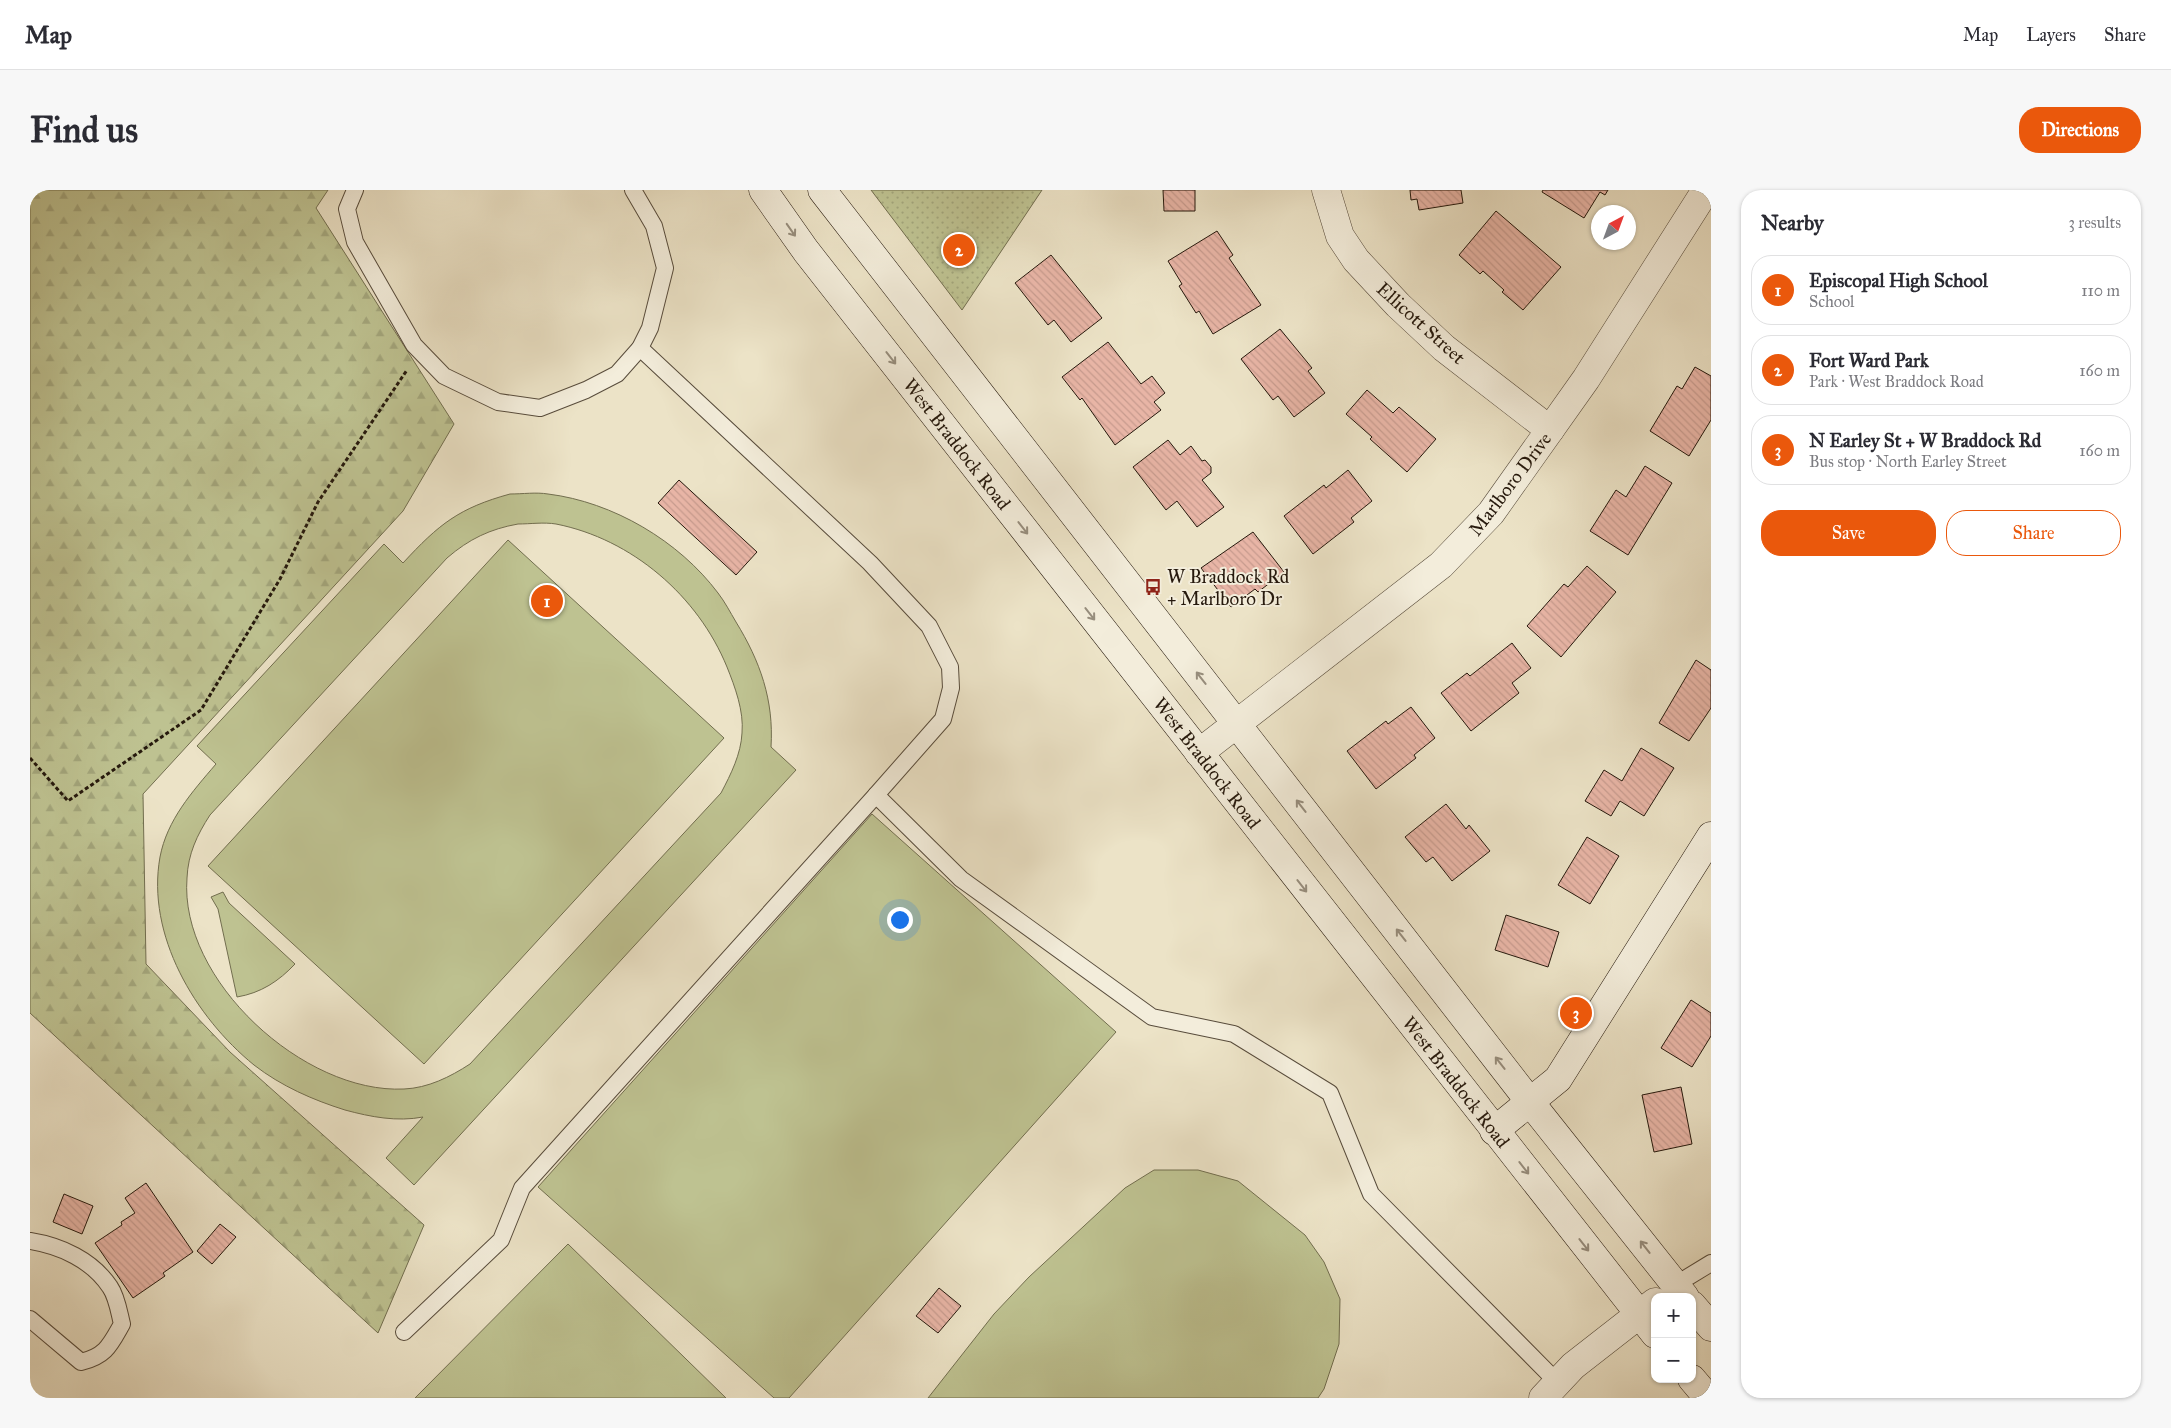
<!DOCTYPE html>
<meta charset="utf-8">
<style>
body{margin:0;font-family:"IM FELL Great Primer",serif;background:#f7f7f7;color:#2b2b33}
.controls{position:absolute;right:15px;bottom:15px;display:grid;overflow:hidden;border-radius:10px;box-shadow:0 1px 4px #0004}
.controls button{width:45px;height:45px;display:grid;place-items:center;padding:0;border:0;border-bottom:1px solid #e1e1e2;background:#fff;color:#2b2b33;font:25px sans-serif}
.compass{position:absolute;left:1561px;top:15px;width:45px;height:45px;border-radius:50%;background:#fff;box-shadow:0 1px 4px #0004;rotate:41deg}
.you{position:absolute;left:869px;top:729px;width:18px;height:18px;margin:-12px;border:4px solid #fff;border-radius:50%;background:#1a73e8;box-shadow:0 0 0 8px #1a73e833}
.badge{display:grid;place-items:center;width:32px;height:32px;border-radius:50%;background:#ea580c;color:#fff;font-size:16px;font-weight:700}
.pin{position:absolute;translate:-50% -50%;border:2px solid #fff;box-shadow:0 1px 5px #0006}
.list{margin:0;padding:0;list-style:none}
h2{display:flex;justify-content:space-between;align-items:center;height:65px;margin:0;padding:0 20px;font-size:21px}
h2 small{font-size:16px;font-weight:400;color:#7c7c81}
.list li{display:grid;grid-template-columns:32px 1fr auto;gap:15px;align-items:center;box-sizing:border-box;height:70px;margin:0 10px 10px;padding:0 10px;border:1px solid #e1e1e2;border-radius:20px}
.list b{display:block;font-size:19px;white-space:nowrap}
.list p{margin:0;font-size:16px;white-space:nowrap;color:#7c7c81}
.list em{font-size:16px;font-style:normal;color:#7c7c81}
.actions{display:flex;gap:10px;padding:15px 20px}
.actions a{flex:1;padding:11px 0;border:1px solid #ea580c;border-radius:20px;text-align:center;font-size:18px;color:#ea580c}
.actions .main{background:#ea580c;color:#fff}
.map{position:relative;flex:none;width:1681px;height:1208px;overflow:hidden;border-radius:20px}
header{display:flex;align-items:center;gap:30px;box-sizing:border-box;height:70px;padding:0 25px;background:#fff;border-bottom:1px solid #e1e1e2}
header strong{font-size:24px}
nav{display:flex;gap:28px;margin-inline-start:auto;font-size:18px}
.intro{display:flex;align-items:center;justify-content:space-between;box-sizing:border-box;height:120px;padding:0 30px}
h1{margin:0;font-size:35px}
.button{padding:12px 22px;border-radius:20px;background:#ea580c;color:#fff;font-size:18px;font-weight:700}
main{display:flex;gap:30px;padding:0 30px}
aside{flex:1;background:#fff;border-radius:20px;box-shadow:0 1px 4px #0004}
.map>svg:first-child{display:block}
.grass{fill:#bec291;stroke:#726e4f;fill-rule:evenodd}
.forest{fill:url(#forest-firs);stroke:#726e4f}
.park{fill:url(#park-dots);stroke:#726e4f}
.building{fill:url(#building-back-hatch);stroke:#26190d}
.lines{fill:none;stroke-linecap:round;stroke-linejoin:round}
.lane-casing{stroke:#584c3c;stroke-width:18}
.street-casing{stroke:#584c3c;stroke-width:29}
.secondary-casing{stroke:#26190d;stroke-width:29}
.path{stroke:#26190d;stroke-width:3;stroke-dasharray:4 2.5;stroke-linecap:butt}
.lane{stroke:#f3eddb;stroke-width:16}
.street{stroke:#f3eddb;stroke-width:28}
.secondary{stroke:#f3eddb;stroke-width:28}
.oneway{stroke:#978e7e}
.labels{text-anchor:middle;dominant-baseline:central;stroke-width:4;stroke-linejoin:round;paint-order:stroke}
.street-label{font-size:19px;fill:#26190d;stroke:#f3eddb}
.poi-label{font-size:19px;fill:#26190d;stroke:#f3eddb;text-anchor:start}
</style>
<header>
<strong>Map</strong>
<nav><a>Map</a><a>Layers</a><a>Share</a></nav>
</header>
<div class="intro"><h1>Find us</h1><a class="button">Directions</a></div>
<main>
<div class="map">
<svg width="1681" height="1208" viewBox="0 0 1681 1208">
<defs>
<pattern id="forest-firs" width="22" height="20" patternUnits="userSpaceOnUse" patternTransform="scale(1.25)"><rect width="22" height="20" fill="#bec291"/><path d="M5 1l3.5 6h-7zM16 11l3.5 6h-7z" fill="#a3a67c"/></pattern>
<pattern id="park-dots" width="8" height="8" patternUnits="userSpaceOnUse" patternTransform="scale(1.25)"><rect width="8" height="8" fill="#bec291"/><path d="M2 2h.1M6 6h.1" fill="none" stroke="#a3a67c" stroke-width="1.8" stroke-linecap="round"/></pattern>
<pattern id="building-back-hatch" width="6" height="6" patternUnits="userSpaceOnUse" patternTransform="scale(1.25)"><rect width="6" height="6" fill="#e8b5a6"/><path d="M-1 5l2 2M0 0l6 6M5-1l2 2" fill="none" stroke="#c79b8e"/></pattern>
</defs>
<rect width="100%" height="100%" fill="#ece3c7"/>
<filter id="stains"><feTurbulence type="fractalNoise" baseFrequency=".004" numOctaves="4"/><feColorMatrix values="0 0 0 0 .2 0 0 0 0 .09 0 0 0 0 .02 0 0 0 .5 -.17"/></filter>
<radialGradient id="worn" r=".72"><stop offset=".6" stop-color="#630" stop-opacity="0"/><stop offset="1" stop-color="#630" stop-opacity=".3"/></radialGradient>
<g class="grass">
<path d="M480 304C493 304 506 302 518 304 583 312 649 351 688 403 695 412 700 422 706 432 730 471 744 510 741 557L766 580 384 995 356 968 393 927C367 932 341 927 315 920 283 910 251 896 224 875 165 827 116 745 130 667 137 630 162 602 186 574L167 556 354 354 373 373C409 334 429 318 480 304ZM488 334C500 334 514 332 526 334 602 349 668 406 697 477 705 497 714 521 712 543 711 564 701 584 691 603L440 874C420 887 398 898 374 899 274 904 149 790 157 688 158 664 167 645 180 625L417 368C439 349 460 339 488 334Z"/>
<polygon points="478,350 694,548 394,874 178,676"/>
<polygon points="842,624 1086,842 759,1208 744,1208 508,997"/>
<path d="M193 702 199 713 265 774C249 791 231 803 207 807L188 719 181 707Z"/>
<polygon points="1124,980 1168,980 1208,991 1275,1045 1294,1072 1310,1109 1309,1154 1294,1199 1288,1208 898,1208 964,1124 999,1087 1095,998"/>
<polygon points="538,1054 696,1208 385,1208"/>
</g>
<polygon class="forest" points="0,0 298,0 286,18 424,234 373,321 113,604 116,774 200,862 394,1035 348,1143 0,823"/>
<polygon class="park" points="841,0 1012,0 932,120"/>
<g class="building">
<polygon points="1133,0 1165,0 1165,21 1134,21"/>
<polygon points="1380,0 1431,0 1433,13 1389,20 1387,9 1381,10"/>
<polygon points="1513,0 1578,0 1575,5 1570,2 1554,28 1512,2"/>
<polygon points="1466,21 1531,77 1493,120 1472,102 1474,100 1453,81 1450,84 1429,65"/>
<polygon points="1187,41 1203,65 1199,68 1231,115 1183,144 1169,121 1166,123 1149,96 1152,94 1138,71"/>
<polygon points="1021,65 1072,128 1041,152 1024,130 1018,135 985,93"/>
<polygon points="1250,139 1282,178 1278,181 1295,203 1264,227 1248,206 1243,210 1211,169"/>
<polygon points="1078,152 1111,194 1122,186 1135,203 1124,212 1131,220 1085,255 1052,208 1050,210 1032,187"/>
<polygon points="1665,177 1681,186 1681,230 1659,266 1620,241 1647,196 1652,199"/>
<polygon points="1337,200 1363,223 1369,217 1406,249 1377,282 1340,249 1342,247 1316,224"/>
<polygon points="1138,250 1150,265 1161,256 1172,271 1175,270 1181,277 1181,283 1172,290 1194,317 1167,337 1147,311 1136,320 1103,277"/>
<polygon points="1615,276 1642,293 1598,365 1560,341 1586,300 1596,307"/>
<polygon points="1318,280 1342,311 1321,328 1324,332 1283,364 1254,326 1294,295 1296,298"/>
<polygon points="649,290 727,362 706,385 628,313"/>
<polygon points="1223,342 1254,382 1228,402 1225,399 1201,417 1171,378"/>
<polygon points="1557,376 1586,402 1531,467 1497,436 1534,394 1538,397"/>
<polygon points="1482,453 1501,478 1482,493 1489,503 1441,541 1411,503 1437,483 1440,486"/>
<polygon points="1666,470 1681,480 1681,518 1659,551 1629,533"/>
<polygon points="1381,517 1405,548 1384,565 1386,568 1346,599 1317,561 1356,531 1358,534"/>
<polygon points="1611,558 1644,578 1614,626 1590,611 1581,626 1555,611 1574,580 1592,591"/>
<polygon points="1416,614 1436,639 1439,635 1460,661 1422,691 1403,667 1396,672 1375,647"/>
<polygon points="1557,647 1589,666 1560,714 1528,695"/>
<polygon points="1476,725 1529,742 1518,777 1465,760"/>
<polygon points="1661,810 1681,823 1681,846 1662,877 1631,858"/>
<polygon points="1651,897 1662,954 1624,962 1612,905"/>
<polygon points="116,993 163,1062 133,1083 135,1086 103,1108 65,1053 92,1035 91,1032 105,1023 95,1008"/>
<polygon points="34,1004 63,1016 52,1044 23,1032"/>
<polygon points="190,1034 206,1047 182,1074 167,1061"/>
<polygon points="909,1098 931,1116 908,1143 886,1126"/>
</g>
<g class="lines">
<g class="lane-casing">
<g id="lane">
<polyline points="325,0 317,19 325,52 384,155 414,186 468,212 510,218 556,200 587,184 610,158 620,138 635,78 624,36 603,0"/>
<polyline points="610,158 840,373 899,436 920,477 921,498 913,529 846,605"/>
<path d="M0 1051C31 1056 62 1070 80 1097 87 1107 89 1122 92 1134 80 1155 76 1166 51 1172L0 1129"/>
<polyline points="1645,1095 1681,1073"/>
<polyline points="374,1142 471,1050 492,998 846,605 931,689 1122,827 1204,844 1300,903 1341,1004 1527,1192"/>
</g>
</g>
<g class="street-casing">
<g id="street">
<polyline points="1296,0 1310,46 1326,70 1368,115 1414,158 1520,240"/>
<polyline points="1169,563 1411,375 1461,323 1556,189 1676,0"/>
<polyline points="1513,1208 1543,1176 1625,1112"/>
</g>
</g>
<g class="secondary-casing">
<g id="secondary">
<polyline points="733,0 776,61 1625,1144"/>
<polyline points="792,0 1500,912 1655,1107"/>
<polyline points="1464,941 1528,889 1681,646"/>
<polyline points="1662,1115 1681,1137"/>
<polyline points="1662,1189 1678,1208"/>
</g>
</g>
<polyline class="path" points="0,568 38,611 171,520 250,389 288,312 377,180"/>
<use href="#lane" class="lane"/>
<use href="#street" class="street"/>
<use href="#secondary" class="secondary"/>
</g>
<defs><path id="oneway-shaft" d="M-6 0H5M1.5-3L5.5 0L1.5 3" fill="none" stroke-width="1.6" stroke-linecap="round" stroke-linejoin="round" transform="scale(1.25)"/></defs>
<g class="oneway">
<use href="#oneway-shaft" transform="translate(761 40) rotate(55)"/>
<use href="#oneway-shaft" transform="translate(861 168) rotate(52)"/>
<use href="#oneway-shaft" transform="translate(993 338) rotate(52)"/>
<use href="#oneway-shaft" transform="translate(1060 424) rotate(52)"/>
<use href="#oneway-shaft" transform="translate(1171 488) rotate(-128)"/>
<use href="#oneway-shaft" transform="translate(1271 616) rotate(-128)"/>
<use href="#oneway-shaft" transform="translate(1272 696) rotate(52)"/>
<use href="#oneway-shaft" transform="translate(1371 745) rotate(-128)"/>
<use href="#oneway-shaft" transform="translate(1470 873) rotate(-128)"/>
<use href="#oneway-shaft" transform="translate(1494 978) rotate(52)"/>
<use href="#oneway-shaft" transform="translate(1554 1055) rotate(52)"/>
<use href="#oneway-shaft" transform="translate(1615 1057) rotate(-128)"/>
</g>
<defs>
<g id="bus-bare" transform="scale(1.35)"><path d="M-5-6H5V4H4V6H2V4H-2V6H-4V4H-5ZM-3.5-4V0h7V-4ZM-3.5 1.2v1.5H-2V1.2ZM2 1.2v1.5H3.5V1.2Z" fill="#8f2418" stroke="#f3eddb" stroke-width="2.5" paint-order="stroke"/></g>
</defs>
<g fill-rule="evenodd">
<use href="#bus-bare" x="1123" y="397"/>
</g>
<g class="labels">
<g class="street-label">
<text transform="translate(1391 133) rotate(42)">Ellicott Street</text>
<text transform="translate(927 254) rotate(52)">West Braddock Road</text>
<text transform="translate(1480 294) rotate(-53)">Marlboro Drive</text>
<text transform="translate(1177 573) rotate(52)">West Braddock Road</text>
<text transform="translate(1426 892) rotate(52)">West Braddock Road</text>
</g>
<g class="poi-label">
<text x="1137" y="386">W Braddock Rd<tspan x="1137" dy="22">+ Marlboro Dr</tspan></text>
</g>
</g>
<rect width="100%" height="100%" filter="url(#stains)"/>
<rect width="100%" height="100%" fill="url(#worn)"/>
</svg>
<div class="controls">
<button>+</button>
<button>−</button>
</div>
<svg class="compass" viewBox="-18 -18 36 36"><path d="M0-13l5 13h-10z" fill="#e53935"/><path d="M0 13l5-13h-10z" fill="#7c7c81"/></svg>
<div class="you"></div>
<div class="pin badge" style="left:517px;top:411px">1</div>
<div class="pin badge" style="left:929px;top:60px">2</div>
<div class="pin badge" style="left:1546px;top:823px">3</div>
</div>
<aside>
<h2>Nearby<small>3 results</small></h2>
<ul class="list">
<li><span class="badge">1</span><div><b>Episcopal High School</b><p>School</p></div><em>110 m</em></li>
<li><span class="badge">2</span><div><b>Fort Ward Park</b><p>Park · West Braddock Road</p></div><em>160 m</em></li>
<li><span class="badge">3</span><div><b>N Earley St + W Braddock Rd</b><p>Bus stop · North Earley Street</p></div><em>160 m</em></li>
</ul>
<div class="actions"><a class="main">Save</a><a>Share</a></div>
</aside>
</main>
